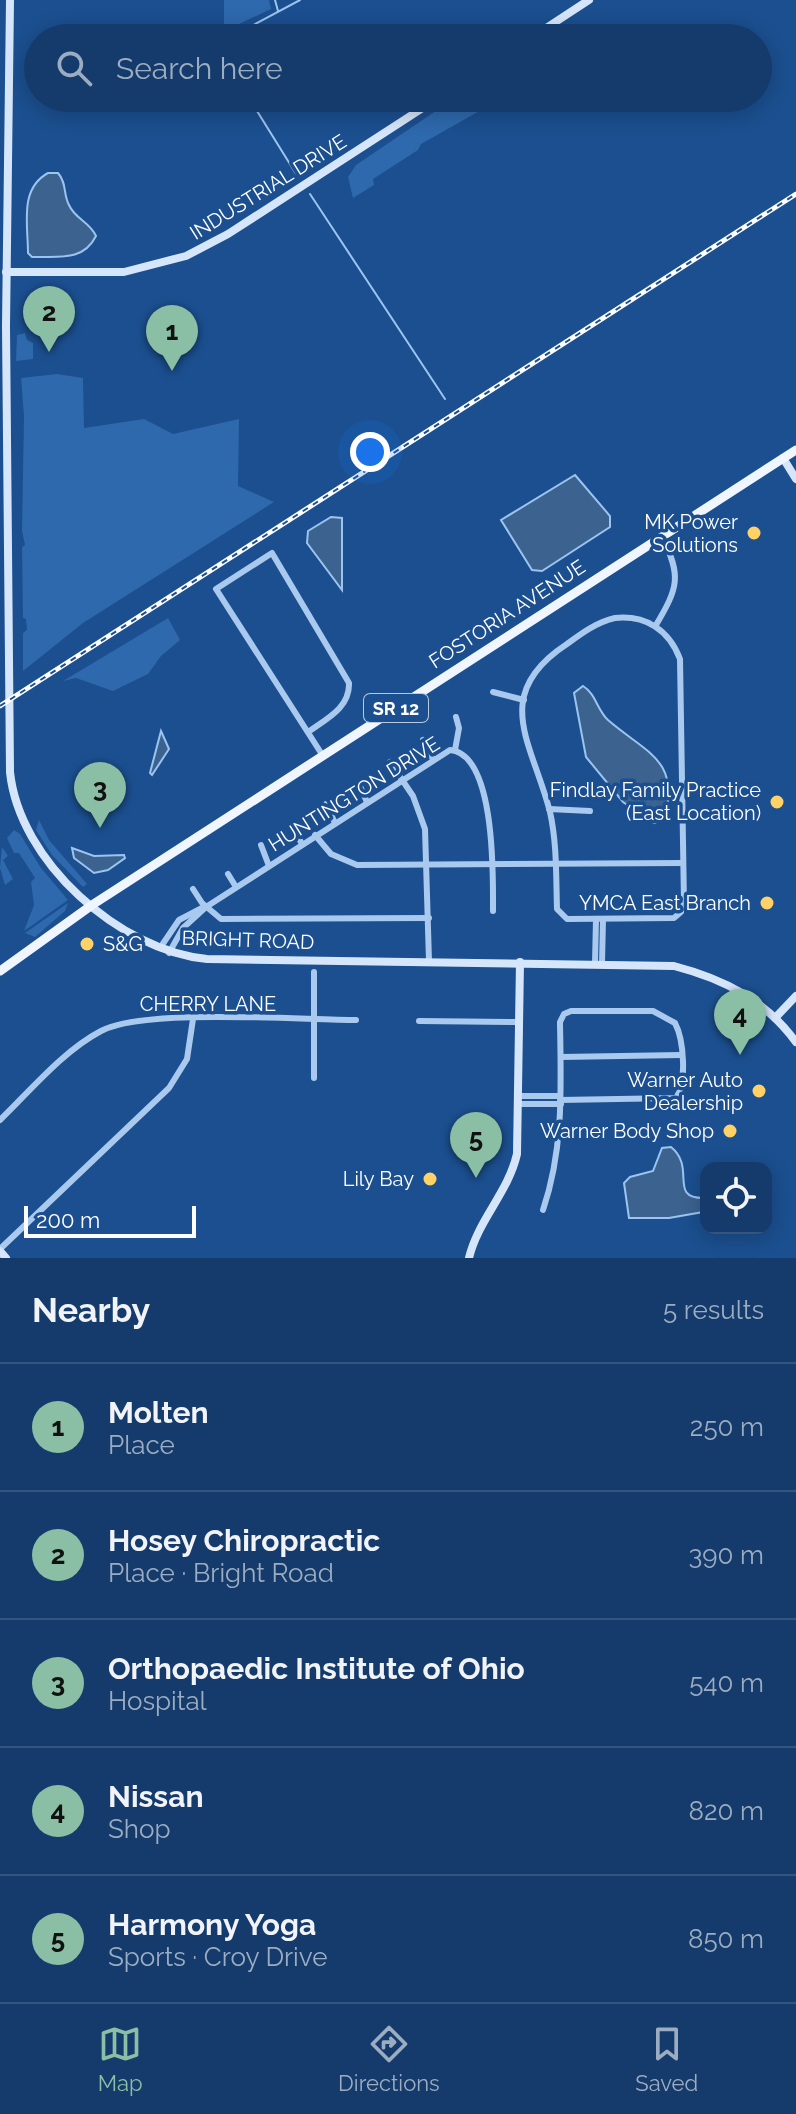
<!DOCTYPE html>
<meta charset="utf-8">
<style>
body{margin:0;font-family:Raleway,sans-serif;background:#214673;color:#f1f3f6}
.controls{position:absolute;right:24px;bottom:24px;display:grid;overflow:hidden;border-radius:16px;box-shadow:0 4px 20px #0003}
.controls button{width:72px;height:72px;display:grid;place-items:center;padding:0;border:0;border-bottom:2px solid #33557e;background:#143b6b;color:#f1f3f6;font:40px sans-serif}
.scale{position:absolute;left:24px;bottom:20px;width:172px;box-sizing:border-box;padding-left:8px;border:4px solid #fff;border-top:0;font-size:22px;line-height:28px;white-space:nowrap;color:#fff;-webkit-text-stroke:6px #1b4f8f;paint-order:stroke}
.you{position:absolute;left:370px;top:452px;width:28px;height:28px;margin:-20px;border:6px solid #fff;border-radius:50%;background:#1a73e8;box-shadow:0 0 0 12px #1a73e833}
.badge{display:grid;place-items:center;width:52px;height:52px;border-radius:50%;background:#8abfa5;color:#111;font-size:26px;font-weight:700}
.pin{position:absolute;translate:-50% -66px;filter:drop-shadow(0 2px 4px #0008)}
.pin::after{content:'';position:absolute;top:42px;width:28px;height:24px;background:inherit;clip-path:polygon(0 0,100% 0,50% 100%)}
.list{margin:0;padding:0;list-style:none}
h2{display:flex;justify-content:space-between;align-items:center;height:104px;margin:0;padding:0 32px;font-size:34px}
h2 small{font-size:26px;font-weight:400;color:#9dadc1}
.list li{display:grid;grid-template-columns:52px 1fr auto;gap:24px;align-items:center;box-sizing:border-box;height:128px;padding:0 32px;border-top:2px solid #33557e}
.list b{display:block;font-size:30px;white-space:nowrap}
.list p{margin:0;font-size:26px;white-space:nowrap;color:#9dadc1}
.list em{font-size:26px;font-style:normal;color:#9dadc1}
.icon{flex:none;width:44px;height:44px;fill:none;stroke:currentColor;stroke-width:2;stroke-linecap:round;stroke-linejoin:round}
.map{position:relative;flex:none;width:796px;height:1258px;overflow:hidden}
.search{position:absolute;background:#143b6b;box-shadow:0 4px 20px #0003;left:24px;right:24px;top:24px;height:88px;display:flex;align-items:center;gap:20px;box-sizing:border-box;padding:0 28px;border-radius:44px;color:#9dadc1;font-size:30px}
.sheet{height:744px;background:#143b6b}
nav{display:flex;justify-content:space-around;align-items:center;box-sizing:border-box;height:112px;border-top:2px solid #33557e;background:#143b6b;font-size:22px;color:#9dadc1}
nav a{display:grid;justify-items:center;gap:4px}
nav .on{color:#8abfa5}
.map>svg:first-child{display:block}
.green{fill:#2e69ad}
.water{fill:#3c6290;stroke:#9cc4f0;stroke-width:2}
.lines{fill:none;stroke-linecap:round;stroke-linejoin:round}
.stream{stroke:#9cc4f0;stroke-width:2}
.street{stroke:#a9c9ee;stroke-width:6}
.secondary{stroke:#d6e6fa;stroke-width:8}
.primary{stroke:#f0f6ff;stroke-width:9}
.rail-casing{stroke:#fff;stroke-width:5}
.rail{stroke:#1b4f8f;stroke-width:2;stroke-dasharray:6;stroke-linecap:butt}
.poi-dot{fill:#ffd166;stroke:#1b4f8f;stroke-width:3}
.labels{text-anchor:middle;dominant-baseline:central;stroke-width:7;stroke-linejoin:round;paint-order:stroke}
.shield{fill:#1b4f8f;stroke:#bbcadd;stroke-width:2}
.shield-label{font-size:18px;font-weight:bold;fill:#fff}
.street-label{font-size:20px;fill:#fff;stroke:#1b4f8f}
.poi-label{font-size:20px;fill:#fff;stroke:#1b4f8f;text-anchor:end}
</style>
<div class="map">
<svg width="796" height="1258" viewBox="0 0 796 1258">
<rect width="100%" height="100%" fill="#1b4f8f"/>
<g class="green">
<polygon points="224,0 269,0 271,9 224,31"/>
<polygon points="455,98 485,100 483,109 421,144 418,150 373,179 374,185 353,198 348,177 356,165"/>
<polygon points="25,333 27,340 33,343 33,359 16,361 17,335"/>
<polygon points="57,374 83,378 84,428 144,419 173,434 239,419 238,486 274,502 83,623 23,671 23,633 27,630 26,619 23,618 22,547 25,545 22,531 24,416 21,378"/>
<polygon points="168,618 180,640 161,656 148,674 113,691 76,678 63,681"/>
<polygon points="39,820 49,840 87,884 83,887 52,855 36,830"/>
<polygon points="14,830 20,834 41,868 68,900 24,931 34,905 31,882 35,878 19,853 14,853 7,838"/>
<polygon points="2,847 8,856 3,860 13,879 5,885 0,868"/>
<polygon points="68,903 65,911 35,937 25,933"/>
</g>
<g class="water">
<path d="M48 173H58C67 183 63 194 69 205 75 219 90 222 96 236 83 262 58 256 32 257L28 253C28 224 19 189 48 173Z"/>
<polygon points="575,475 610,516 610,527 542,571 532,570 501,520"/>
<polygon points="331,517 342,518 342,590 307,543 308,531"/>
<path d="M583 686C596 694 597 710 608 720 646 753 680 759 665 818L654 823 623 802 586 757 574 693Z"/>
<polygon points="161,731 169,749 152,775 150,773"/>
<polygon points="72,848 94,856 124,855 125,858 108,870 94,873 74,858"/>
<path d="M671 1147C697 1168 667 1199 705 1198L706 1208 703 1212 669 1218H629L624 1183 630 1177 653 1171 662 1148Z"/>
</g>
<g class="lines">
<g class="stream">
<polyline points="275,0 278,11"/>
<polyline points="229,38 300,0"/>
<polyline points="249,98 298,177"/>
<polyline points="310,194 445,399"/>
</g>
<g class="street">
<path d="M615 618C646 615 669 630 680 659L684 903 681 912 674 918 567 919 557 909C556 877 557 843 550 812 533 744 489 695 567 644 582 633 597 622 615 618Z"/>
<path d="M656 625C678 588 682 576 662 537"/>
<polyline points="493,692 524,700"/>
<path d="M308 732C326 719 350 708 349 683L272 553 216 589 323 756"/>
<polyline points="423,740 433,759"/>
<polyline points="455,750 459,728 456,717"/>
<polyline points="390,762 413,796 425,829 429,961"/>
<polyline points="359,784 367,802"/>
<polyline points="326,804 335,823"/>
<polyline points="549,809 590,811"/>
<polyline points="293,828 302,844"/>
<polyline points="315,835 331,854 357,865 683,863"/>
<polyline points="261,845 269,866"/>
<polyline points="228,874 236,887"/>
<polyline points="193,889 202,903 221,919 429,918"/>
<polyline points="160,948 179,920 202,908"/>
<path d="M169 953 183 928 206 907 450 750C496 754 493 878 493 911"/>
<polyline points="595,963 596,919"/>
<polyline points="602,963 603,919"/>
<polyline points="419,1021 519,1022"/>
<polyline points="561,1057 681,1055"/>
<polyline points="314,1078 314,972"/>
<polyline points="518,1096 560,1096"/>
<polyline points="518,1104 561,1104"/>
<path d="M0 1120C31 1090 63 1051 101 1031 144 1008 300 1020 356 1020"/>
<path d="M543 1210C564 1148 561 1087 560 1022L564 1014 571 1011H653L675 1023C684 1040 687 1083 676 1098L560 1100"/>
<polyline points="0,1249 169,1088 187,1059 193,1019"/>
</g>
<g class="secondary">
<path d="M10 0 6 326 10 772C19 861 120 951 207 959L674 966C724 979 765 1000 796 1042"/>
<polyline points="531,38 589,0"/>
<polyline points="6,272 124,272 186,256 228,234 438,98"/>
<polyline points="783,458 796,479"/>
<polyline points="775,1018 796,996"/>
<polyline points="0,1251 6,1258"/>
<path d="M469 1258C478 1220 508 1193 517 1154L520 962"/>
</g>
<polyline class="primary" points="0,971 92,905 796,450"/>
<g class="rail-casing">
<polyline id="rail" points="0,706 796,194"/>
</g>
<use href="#rail" class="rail"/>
</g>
<g class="poi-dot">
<circle cx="754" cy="533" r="8"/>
<circle cx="777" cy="802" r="8"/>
<circle cx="767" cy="903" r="8"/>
<circle cx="87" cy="944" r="8"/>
<circle cx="759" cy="1091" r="8"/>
<circle cx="730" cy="1131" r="8"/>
<circle cx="430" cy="1179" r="8"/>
</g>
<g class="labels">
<rect class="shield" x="364" y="694" width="64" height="28" rx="6"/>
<g class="shield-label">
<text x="396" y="708">SR 12</text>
</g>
<g class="street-label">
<text transform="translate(268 187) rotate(-32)">INDUSTRIAL DRIVE</text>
<text transform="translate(507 614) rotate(-33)">FOSTORIA AVENUE</text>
<text transform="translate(354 794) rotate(-32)">HUNTINGTON DRIVE</text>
<text transform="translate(248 940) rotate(2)">BRIGHT ROAD</text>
<text x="208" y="1004">CHERRY LANE</text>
</g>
<g class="poi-label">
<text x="738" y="522">MK Power<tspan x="738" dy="23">Solutions</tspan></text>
<text x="761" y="790">Findlay Family Practice<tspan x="761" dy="23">(East Location)</tspan></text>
<text x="751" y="903">YMCA East Branch</text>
<text x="103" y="944" text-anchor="start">S&amp;G</text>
<text x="743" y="1080">Warner Auto<tspan x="743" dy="23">Dealership</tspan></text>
<text x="714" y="1131">Warner Body Shop</text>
<text x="414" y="1179">Lily Bay</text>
</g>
</g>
</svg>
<div class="controls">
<button><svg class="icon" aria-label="locate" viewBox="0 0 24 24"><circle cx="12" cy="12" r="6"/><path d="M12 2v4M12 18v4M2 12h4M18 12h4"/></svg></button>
</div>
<div class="scale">200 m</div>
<div class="you"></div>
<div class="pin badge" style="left:172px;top:371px">1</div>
<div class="pin badge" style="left:49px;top:352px">2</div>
<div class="pin badge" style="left:100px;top:828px">3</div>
<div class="pin badge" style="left:740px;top:1055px">4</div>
<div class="pin badge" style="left:476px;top:1178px">5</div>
<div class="search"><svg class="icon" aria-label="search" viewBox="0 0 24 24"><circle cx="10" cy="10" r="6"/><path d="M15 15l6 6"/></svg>Search here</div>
</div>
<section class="sheet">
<h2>Nearby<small>5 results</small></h2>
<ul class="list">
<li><span class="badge">1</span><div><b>Molten</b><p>Place</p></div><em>250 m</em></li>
<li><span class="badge">2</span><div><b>Hosey Chiropractic</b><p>Place · Bright Road</p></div><em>390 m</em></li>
<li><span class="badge">3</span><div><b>Orthopaedic Institute of Ohio</b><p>Hospital</p></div><em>540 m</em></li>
<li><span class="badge">4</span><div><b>Nissan</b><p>Shop</p></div><em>820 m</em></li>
<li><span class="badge">5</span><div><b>Harmony Yoga</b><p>Sports · Croy Drive</p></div><em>850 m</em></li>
</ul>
</section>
<nav>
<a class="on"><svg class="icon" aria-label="map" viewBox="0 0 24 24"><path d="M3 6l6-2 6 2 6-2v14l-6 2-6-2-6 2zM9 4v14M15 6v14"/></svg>Map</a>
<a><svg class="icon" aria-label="directions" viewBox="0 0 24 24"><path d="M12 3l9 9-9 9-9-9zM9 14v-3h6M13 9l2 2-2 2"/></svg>Directions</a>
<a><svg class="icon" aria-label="saved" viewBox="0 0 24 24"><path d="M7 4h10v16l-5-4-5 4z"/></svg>Saved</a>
</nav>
